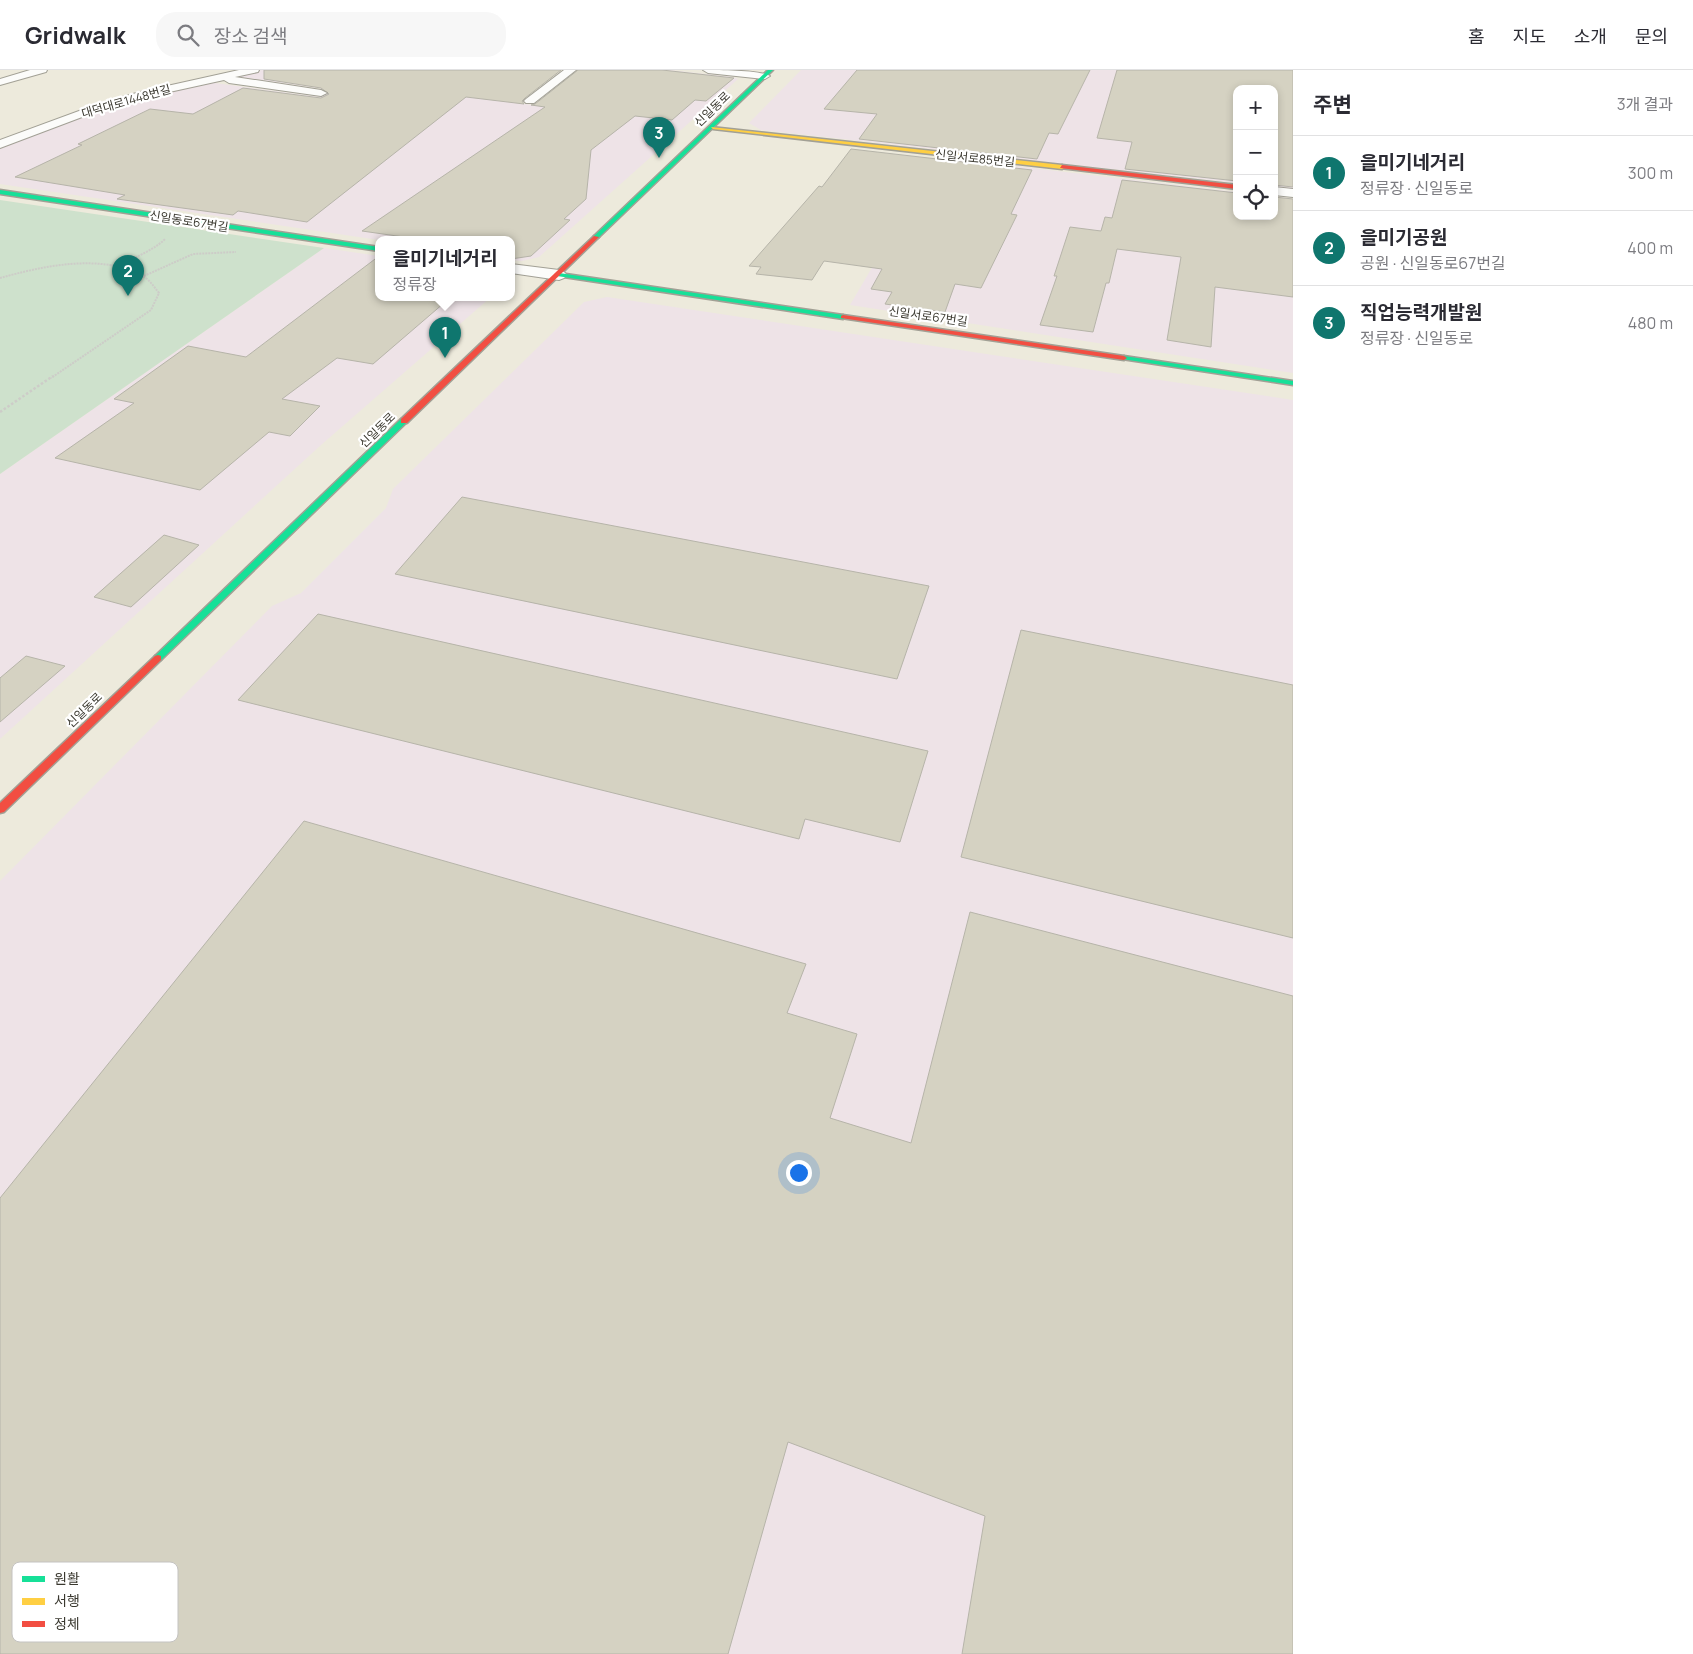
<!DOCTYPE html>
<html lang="ko">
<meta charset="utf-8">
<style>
body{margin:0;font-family:Manrope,"Noto Sans KR",sans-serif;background:#f7f7f7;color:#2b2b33}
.controls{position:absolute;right:15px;top:15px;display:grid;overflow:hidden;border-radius:10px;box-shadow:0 2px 8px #0003}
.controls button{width:45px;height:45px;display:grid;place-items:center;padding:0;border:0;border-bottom:1px solid #e1e1e2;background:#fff;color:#2b2b33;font:25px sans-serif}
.you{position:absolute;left:798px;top:1102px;width:18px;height:18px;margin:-12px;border:4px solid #fff;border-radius:50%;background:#1a73e8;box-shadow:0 0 0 8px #1a73e833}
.badge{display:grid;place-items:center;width:32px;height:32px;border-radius:50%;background:#0f766e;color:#fff;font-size:16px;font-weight:700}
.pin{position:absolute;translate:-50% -41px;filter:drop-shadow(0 1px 2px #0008)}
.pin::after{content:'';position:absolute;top:26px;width:18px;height:15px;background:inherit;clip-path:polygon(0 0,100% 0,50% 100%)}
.popup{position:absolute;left:375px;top:166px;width:140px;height:65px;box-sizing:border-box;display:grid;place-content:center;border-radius:10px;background:#fff;filter:drop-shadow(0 1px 4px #0005);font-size:16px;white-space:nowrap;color:#7c7c81}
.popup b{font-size:19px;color:#2b2b33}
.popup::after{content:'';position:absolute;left:50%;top:100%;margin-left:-10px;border:10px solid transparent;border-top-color:#fff}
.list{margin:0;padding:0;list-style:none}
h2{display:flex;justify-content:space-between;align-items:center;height:65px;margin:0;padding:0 20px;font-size:21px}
h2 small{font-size:16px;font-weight:400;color:#7c7c81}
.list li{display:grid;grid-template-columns:32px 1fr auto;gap:15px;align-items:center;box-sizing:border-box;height:75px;padding:0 20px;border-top:1px solid #e1e1e2}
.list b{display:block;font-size:19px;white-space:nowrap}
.list p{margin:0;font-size:16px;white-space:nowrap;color:#7c7c81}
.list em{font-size:16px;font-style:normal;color:#7c7c81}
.icon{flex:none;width:28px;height:28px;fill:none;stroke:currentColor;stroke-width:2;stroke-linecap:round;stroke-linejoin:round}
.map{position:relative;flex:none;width:1293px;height:1584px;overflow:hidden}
header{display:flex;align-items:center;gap:30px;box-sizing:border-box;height:70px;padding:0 25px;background:#fff;border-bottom:1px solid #e1e1e2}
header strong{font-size:24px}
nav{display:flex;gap:28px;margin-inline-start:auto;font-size:18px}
.search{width:350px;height:45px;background:#f7f7f7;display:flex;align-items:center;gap:12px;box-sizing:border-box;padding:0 18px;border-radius:20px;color:#7c7c81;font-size:19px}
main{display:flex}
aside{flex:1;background:#fff}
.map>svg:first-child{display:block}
.industrial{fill:#eee3e7}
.green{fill:#cee1cc}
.building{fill:#d5d2c2;stroke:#b6b4a9}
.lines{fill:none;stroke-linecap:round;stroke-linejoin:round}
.street-casing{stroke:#a2a095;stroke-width:2}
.fast-casing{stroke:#a2a095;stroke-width:3}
.slow-casing{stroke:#a2a095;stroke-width:3}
.jam-casing{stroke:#a2a095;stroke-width:3}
.path-far1{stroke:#cdccc8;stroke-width:2;stroke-dasharray:2 1;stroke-linecap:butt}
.path{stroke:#cdccc8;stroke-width:2.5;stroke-dasharray:2.5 2;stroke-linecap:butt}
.street{fill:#fcfcfa;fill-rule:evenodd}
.fast{fill:#16e098;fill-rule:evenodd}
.slow{fill:#ffcf43;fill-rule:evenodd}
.jam{fill:#f24e42;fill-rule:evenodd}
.labels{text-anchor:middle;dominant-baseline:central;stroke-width:4.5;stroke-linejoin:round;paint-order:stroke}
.far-street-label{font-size:12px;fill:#3a382f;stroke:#fff}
.key{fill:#fff;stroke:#c4c3c1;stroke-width:1}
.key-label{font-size:14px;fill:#3a382f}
</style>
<header>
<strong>Gridwalk</strong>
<div class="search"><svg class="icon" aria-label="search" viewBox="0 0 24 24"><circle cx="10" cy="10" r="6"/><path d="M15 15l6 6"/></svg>장소 검색</div>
<nav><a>홈</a><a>지도</a><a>소개</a><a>문의</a></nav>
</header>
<main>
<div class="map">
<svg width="1293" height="1584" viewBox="0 0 1293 1584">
<rect width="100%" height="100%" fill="#edeadc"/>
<g class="industrial">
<polygon points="262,0 561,0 515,33 534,35 581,0 670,0 732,7 738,9 539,187 522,191 511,190 511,169 379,170 0,114 0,76 129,30 207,12 320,27 332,20 233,6"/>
<polygon points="801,0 1293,0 1293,119 1274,117 1274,19 1237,19 1237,113 761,60 749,53"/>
<polygon points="937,87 1237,122 1237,146 1274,146 1274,126 1293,129 1293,303 850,235"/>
<polygon points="324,178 379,186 379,227 491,227 321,375 0,669 0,404"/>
<polygon points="607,227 1293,330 1293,1584 0,1584 0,811 272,536 301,523 386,438 393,419 584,232"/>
</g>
<polygon class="green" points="0,130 324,178 0,404"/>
<g class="building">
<polygon points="264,0 561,0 525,28 522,31 524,34 466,27 307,152 238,141 233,145 117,129 125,125 15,107 82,75 78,74 150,39 193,44 243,18 321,28 329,24 321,18 264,9"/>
<polygon points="578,0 662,0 734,8 706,31 695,30 672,50 635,46 591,80 586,129 564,149 570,150 531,186 511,189 511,169 418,169 362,161 545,37 531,35 535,34"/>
<polygon points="857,0 1090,0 1058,64 1049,63 1037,89 859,69 877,44 824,39"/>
<polygon points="1117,0 1293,0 1293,117 1274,115 1274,19 1237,19 1237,111 1125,99 1132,72 1097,68"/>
<polygon points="851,79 1032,100 1011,144 1017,145 981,218 955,214 945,242 885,234 892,222 871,219 882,199 824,191 812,210 756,204 761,197 749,196 819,116 822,117"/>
<polygon points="1122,110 1237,123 1237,146 1274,146 1274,127 1293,129 1293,227 1215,217 1211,277 1167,270 1181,187 1117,179 1109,213 1106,213 1093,262 1040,255 1057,206 1054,206 1070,157 1101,161 1105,147 1112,148"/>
<polygon points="379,186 379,227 451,227 373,294 337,288 282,329 320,336 290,366 269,362 200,420 55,388 134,333 114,329 188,276 246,287"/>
<polygon points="462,427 929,516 897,609 395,504"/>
<polygon points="164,465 199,475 131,537 94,527"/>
<polygon points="318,544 928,681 900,772 805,749 799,769 238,630"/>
<polygon points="1021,560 1293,615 1293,868 961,787"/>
<polygon points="26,586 65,596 0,652 0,608"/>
<polygon points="304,751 806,894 787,943 857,964 830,1048 911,1073 970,842 1293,926 1293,1584 962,1584 985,1446 788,1372 728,1584 0,1584 0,1128"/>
</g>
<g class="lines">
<g class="street-casing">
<g id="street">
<polygon points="30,0 47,0 46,2 0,15 0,9"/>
<polygon points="239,0 259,0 258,2 235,7 321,20 327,23 321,26 229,13 224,10 142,28 106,38 0,78 0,70 98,34 140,22"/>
<polygon points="564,0 576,0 534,33 526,33 524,31 526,29"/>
<path d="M703 0C717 0 760 0 770 6L765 9 708 3Z"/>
<polygon points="1274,117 1293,119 1293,127 1274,125"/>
<polygon points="511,194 559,200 564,202 567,205 564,208 559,210 511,203"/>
</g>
</g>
<g class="fast-casing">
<g id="fast">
<polygon points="768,0 773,0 598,168 594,168 594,166"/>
<polygon points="0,120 379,177 379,181 0,124"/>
<polygon points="559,203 843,245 846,247 843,249 557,206 557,204"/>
<polygon points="1124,286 1293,311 1293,315 1122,289 1121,288"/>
<polygon points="401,349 408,351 161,590 155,590 155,586"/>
</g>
</g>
<g class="slow-casing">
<polygon id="slow" points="711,57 1062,95 1065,97 1062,99 713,59"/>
</g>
<g class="jam-casing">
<g id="jam">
<polygon points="1062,95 1237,115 1237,119 1060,98"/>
<polygon points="594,166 599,167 407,353 401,353 401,349"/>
<polygon points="843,245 1124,286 1127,288 1124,290 841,248 841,246"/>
<polygon points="158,585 161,586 161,590 4,742 0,743 0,733 155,586"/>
</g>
</g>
<g class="path-far1">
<path d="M120 197C134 186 152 182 165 169"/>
<polyline points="144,206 193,184 236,182"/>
<path d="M0 208C43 196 101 183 143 206 150 210 154 217 159 223L151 240 51 308"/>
</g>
<polyline class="path" points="0,342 53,306"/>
<use href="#street" class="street"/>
<use href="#fast" class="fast"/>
<use href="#slow" class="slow"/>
<use href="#jam" class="jam"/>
</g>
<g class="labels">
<g class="far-street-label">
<text transform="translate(126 31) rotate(-16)">대덕대로1448번길</text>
<text transform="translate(712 39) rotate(-44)">신일동로</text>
<text transform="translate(975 88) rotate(6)">신일서로85번길</text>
<text transform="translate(189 151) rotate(9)">신일동로67번길</text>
<text transform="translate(928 246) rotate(8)">신일서로67번길</text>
<text transform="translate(377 360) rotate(-44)">신일동로</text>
<text transform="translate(84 640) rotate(-44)">신일동로</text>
</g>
</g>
<rect x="12" y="1492" width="166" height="80" rx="8" class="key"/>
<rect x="22" y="1506" width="23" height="6" fill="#16e098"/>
<rect x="22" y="1528" width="23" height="7" fill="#ffcf43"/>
<rect x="22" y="1551" width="23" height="6" fill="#f24e42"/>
<g class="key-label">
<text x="54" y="1514">원활</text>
<text x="54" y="1536">서행</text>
<text x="54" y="1559">정체</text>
</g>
</svg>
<div class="controls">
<button>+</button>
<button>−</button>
<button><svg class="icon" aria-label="locate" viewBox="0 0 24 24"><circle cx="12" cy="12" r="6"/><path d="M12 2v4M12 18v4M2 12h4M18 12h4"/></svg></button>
</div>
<div class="you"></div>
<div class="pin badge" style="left:445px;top:288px">1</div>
<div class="popup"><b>을미기네거리</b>정류장</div>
<div class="pin badge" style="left:128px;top:226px">2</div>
<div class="pin badge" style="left:659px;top:88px">3</div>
</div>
<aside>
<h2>주변<small>3개 결과</small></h2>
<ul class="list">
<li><span class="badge">1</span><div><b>을미기네거리</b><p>정류장 · 신일동로</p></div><em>300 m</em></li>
<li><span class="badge">2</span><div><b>을미기공원</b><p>공원 · 신일동로67번길</p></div><em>400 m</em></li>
<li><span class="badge">3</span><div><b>직업능력개발원</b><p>정류장 · 신일동로</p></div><em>480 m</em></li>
</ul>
</aside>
</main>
